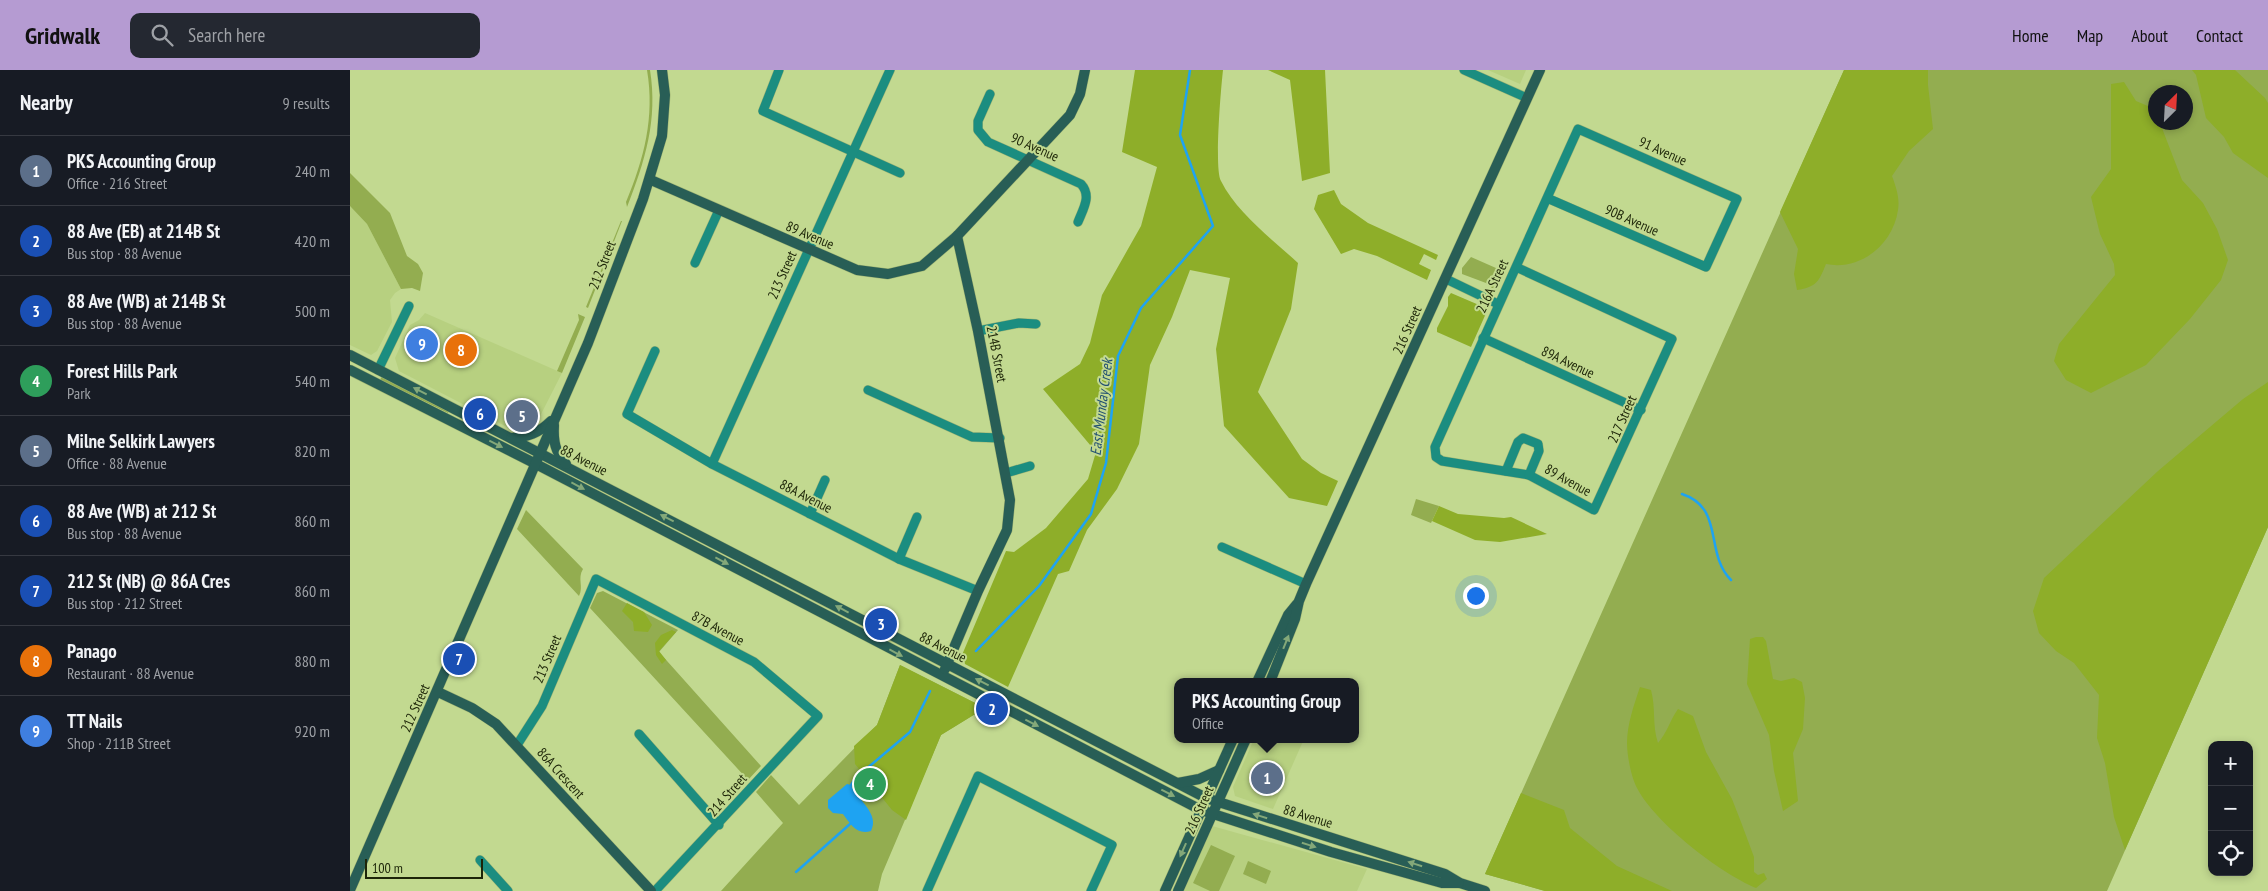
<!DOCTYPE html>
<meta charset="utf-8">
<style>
body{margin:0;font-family:"PT Sans Narrow",sans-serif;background:#242831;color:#f1f3f6}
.controls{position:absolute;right:15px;bottom:15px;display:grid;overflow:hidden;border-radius:10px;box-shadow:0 2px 8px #0003}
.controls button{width:45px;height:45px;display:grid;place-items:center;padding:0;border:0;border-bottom:1px solid #363941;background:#171b24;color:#f1f3f6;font:25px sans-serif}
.compass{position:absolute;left:1798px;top:15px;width:45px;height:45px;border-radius:50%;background:#171b24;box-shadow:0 2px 8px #0003;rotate:24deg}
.scale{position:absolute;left:15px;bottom:12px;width:118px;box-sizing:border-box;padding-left:5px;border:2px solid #1d2508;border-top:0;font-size:14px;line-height:18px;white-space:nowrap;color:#1d2508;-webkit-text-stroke:4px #c2d990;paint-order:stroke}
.you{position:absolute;left:1125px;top:525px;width:18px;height:18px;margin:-12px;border:4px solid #fff;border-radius:50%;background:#1a73e8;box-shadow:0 0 0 8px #1a73e833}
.badge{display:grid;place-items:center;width:32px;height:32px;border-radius:50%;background:#b59bd2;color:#fff;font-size:16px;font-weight:700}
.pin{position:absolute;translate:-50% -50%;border:2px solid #fff;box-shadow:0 1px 5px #0006}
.popup{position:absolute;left:824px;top:608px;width:185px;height:65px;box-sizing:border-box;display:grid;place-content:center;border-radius:10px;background:#171b24;filter:drop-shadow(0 1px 4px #0005);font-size:16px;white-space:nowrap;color:#9ea1a6}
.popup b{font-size:19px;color:#f1f3f6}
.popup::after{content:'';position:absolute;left:50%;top:100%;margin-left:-10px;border:10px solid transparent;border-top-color:#171b24}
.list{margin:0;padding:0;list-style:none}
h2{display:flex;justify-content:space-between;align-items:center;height:65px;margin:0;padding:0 20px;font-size:21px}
h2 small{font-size:16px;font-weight:400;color:#9ea1a6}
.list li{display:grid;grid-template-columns:32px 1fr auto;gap:15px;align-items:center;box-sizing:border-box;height:70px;padding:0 20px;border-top:1px solid #363941}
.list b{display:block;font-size:19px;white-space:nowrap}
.list p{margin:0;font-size:16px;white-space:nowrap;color:#9ea1a6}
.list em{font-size:16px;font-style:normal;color:#9ea1a6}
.icon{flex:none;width:28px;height:28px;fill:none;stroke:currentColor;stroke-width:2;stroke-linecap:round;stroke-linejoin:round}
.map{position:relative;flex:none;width:1918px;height:821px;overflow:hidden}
header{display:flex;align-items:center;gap:30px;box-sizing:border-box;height:70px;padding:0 25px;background:#b59bd2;color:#111}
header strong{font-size:24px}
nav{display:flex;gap:28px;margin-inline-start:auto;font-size:18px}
.search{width:350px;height:45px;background:#242831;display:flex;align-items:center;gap:12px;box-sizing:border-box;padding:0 18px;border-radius:10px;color:#9ea1a6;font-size:19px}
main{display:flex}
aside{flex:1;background:#171b24}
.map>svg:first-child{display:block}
.built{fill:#b7d080}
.green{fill:#93ad50;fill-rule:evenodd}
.forest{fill:#8eae29}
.water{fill:#1ea3f2}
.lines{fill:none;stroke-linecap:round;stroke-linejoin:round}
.stream{stroke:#1ea3f2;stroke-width:2.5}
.street-casing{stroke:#a1b575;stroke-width:10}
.secondary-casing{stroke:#a1b575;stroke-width:11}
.street{stroke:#1b8d80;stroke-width:9}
.secondary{stroke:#285e56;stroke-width:10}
.oneway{fill:#84a879}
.labels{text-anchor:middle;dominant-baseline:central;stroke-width:4;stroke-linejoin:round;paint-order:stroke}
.street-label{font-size:14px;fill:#1d2508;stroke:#c2d990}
.water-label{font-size:15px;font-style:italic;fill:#235172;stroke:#c2d990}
</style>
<header>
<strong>Gridwalk</strong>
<div class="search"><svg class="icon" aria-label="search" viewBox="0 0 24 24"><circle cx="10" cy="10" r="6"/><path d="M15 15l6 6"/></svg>Search here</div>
<nav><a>Home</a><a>Map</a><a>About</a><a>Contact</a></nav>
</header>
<main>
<aside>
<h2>Nearby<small>9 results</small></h2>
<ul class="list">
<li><span class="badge" style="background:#5c6f8a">1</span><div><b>PKS Accounting Group</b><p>Office · 216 Street</p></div><em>240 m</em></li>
<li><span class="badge" style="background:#1a4fb4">2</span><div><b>88 Ave (EB) at 214B St</b><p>Bus stop · 88 Avenue</p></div><em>420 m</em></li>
<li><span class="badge" style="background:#1a4fb4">3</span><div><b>88 Ave (WB) at 214B St</b><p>Bus stop · 88 Avenue</p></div><em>500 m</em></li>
<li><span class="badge" style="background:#2e9e5b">4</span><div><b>Forest Hills Park</b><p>Park</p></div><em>540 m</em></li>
<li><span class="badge" style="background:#5c6f8a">5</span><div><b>Milne Selkirk Lawyers</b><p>Office · 88 Avenue</p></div><em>820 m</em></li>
<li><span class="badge" style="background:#1a4fb4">6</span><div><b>88 Ave (WB) at 212 St</b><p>Bus stop · 88 Avenue</p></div><em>860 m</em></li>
<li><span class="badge" style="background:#1a4fb4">7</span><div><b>212 St (NB) @ 86A Cres</b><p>Bus stop · 212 Street</p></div><em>860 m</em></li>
<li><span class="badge" style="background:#e8710a">8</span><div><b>Panago</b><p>Restaurant · 88 Avenue</p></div><em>880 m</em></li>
<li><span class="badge" style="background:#3f7fe0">9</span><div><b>TT Nails</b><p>Shop · 211B Street</p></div><em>920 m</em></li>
</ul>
</aside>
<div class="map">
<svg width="1918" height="821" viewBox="0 0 1918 821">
<rect width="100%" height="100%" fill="#c2d990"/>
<g class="built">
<polygon points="1138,0 1176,0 1170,14"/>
<polygon points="0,136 17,154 51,219 45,223 40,230 42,252 27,281 21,285 0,275"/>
<polygon points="75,243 212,303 186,354 173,360 159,358 49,301 45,288 60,255 69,250"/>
<polygon points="904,669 954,669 923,739 885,726 883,717"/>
<polygon points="862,756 1017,799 1007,821 832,821"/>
</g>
<g class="green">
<path d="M297 0H300C308 50 295 91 277 137L276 132C294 89 305 47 297 0Z"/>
<path d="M1494 0H1918V457L1757 821H1195L1135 804ZM1806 22H1836V52H1806Z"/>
<polygon points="0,103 40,143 57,186 68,194 73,203 70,221 62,218 51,219 17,154 0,136"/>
<polygon points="271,151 272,151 238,238 236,237"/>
<polygon points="1121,187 1155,202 1147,218 1142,218 1136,213 1112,204 1112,198"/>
<polygon points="228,244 235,247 212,303 207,301 229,250"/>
<polygon points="32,306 99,341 98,343 30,310"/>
<polygon points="1066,429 1089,436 1081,453 1061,445"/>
<path d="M176 440 233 499C227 509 234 516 229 526L167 459Z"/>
<polygon points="253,521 328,560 309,582 411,696 398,710 240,538 247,523"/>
<polygon points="550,595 635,638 591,665 532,804 528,821 371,821 433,753 406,722 421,705 449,735 527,655"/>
<polygon points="861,775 885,786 869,821 860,821 843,813"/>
<polygon points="898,791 921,801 916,814 893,804"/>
</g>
<g class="forest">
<path d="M785 0H873C871 18 864 99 871 111 887 143 922 169 948 193L941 239 908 322 952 389 971 403 988 411 977 436 939 428 874 356 866 279 880 208 840 200 822 247 800 295 789 374 767 419 737 460 719 501 708 504 658 617 615 594 612 585 656 481 664 482 696 458 738 409 746 382 693 319 730 294 740 273 752 225 791 156 807 97 772 82Z"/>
<polygon points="918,0 975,0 980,103 952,111 940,10"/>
<path d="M1494 0H1578V15L1583 59 1559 81 1542 106C1546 117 1550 128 1548 140 1543 175 1510 201 1476 194 1469 211 1467 217 1447 220L1444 204 1448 179 1430 142Z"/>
<polygon points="1842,0 1885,0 1915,28 1918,33 1918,108 1883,83 1874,67 1856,48 1846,5"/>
<polygon points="1774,12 1786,31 1805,39 1806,52 1810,53 1832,110 1853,133 1867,159 1878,190 1871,210 1840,249 1796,295 1741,323 1716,310 1704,291 1709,274 1765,205 1764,194 1750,164 1741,127 1761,99 1761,14"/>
<polygon points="984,120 991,134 1018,153 1088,185 1086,190 1074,184 1069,194 1081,200 1077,210 1027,186 1004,179 991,184 964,139 968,125"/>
<polygon points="1101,223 1136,238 1137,241 1121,277 1087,262 1087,258 1098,236 1098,227"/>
<polygon points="1918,312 1918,457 1775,780 1764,747 1755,693 1747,668 1749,625 1724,593 1706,581 1689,563 1683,541 1694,508 1808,401 1893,329"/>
<polygon points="1089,436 1108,444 1154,448 1161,447 1197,464 1150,472 1125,470 1082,451"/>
<polygon points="277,533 294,542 302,555 298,562 284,561 283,552 272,541"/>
<polygon points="322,560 326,562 309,581 316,590 312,594 306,585 305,573 311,565"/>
<polygon points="1406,567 1413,567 1416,571 1423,609 1431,611 1444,608 1452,612 1455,628 1453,659 1443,683 1448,731 1433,741 1424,701 1419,665 1397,614 1400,569"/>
<polygon points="550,595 635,638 591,665 556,750 542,740 505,694 504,676 527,655"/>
<path d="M1290 617 1301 620C1306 638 1302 655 1308 673 1317 663 1320 650 1328 639L1343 646 1356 682 1382 729 1391 752 1404 787V802L1408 805 1414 803 1417 809 1406 818C1370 803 1305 753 1287 718 1281 707 1277 685 1277 673 1277 654 1284 635 1290 617Z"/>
<polygon points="1171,723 1214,740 1220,758 1267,796 1322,821 1195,821 1135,804"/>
</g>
<path class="water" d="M497 714 501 715C508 730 530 744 521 761 507 765 501 755 493 744L483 743 478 738V730Z"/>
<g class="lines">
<g class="stream">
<path d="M1332 424C1375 438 1354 483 1381 510"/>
<polyline points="626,581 689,516 741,444 756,393 768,286 791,238 863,156 830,65 840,0"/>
<polyline points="515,700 560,662 580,621"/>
<polyline points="501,715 507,706"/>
<polyline points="446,802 500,754"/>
</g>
<g class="street-casing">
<g id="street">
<polyline points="429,0 413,41 550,103"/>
<polyline points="1114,0 1177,28"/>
<path d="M640 24 628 51V60L638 72 731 114C742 126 733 139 728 152"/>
<polyline points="345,193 369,140"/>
<polyline points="1166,197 1322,269 1244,440 1179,405 1092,391 1086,387 1085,377 1228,59 1387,129 1356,197 1197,128"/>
<polyline points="1096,209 1148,234"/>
<polyline points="628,261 669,253 686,254"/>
<polyline points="1133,268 1291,340"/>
<polyline points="305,281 277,344 362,394 549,489 628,521"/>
<polyline points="28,300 59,236"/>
<polyline points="518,320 622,367 650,368"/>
<polyline points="362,394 540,0"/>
<polyline points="1156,401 1168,372 1173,368 1188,374 1189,381 1179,405"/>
<polyline points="656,403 680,396"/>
<polyline points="460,444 475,410"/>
<polyline points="872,477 956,514"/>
<polyline points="549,489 567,447"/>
<polyline points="289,664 369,755"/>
<polyline points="167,675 192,636 246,509 404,592 468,646 305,821"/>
<polyline points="130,790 158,821"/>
<polyline points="577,821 628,706 762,775 741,821"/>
</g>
</g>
<g class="secondary-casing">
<g id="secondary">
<polyline points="301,110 507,200 538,204 572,196 607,166 720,45 730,24 735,0"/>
<polyline points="0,285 856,728 1095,804 1110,813 1135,821"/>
<polyline points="0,300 184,393 851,740 981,782 1092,813 1109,813"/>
<path d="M204 355C203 371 205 382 216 394"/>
<path d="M161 368C178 367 189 363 201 351"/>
<polyline points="595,599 628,521 657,460 660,430 628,261 607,166"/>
<polyline points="907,612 938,545 947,534"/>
<polyline points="920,612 945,549 949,531 956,514 1190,0"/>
<polyline points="88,622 122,638 146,654 301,821"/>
<polyline points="828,713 849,709 869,700"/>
<polyline points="0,820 238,273 293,129 312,66 315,25 312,0"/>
<polyline points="815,821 883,669"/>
<polyline points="828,821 896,669"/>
</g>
</g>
<use href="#street" class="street"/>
<use href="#secondary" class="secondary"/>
</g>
<defs><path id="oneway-solid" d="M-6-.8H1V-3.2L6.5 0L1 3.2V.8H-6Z" transform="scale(1.25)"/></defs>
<g class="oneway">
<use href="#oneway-solid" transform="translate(70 321) rotate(-153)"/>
<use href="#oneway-solid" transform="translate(146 374) rotate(27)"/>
<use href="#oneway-solid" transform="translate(228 416) rotate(28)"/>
<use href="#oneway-solid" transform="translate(317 448) rotate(-153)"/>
<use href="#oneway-solid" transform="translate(372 491) rotate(28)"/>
<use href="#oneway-solid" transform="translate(492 539) rotate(-152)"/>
<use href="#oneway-solid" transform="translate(936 572) rotate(-68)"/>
<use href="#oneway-solid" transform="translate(546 583) rotate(28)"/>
<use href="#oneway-solid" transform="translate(632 612) rotate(-153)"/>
<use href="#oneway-solid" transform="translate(682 653) rotate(27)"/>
<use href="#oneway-solid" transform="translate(818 723) rotate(27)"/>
<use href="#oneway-solid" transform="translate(910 746) rotate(-163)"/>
<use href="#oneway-solid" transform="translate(959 775) rotate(17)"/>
<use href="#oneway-solid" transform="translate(833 780) rotate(114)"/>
<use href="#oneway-solid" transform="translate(1065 794) rotate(-162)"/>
</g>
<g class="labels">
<g class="street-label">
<text transform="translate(685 77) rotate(24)">90 Avenue</text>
<text transform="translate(1313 81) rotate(24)">91 Avenue</text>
<text transform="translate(1282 150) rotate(24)">90B Avenue</text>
<text transform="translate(460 165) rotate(23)">89 Avenue</text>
<text transform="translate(252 195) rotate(-69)">212 Street</text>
<text transform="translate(432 205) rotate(-66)">213 Street</text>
<text transform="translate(1142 216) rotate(-65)">216A Street</text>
<text transform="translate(1057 260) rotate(-66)">216 Street</text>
<text transform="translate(647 284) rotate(79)">214B Street</text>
<text transform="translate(1218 292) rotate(25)">89A Avenue</text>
<text transform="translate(1272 349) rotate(-66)">217 Street</text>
<text transform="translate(234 390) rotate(27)">88 Avenue</text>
<text transform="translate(1218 410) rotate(29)">89 Avenue</text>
<text transform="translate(456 426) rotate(27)">88A Avenue</text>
<text transform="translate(368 558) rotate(28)">87B Avenue</text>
<text transform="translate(593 577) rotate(27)">88 Avenue</text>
<text transform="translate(197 589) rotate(-67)">213 Street</text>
<text transform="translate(65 638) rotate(-66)">212 Street</text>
<text transform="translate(211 703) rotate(48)">86A Crescent</text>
<text transform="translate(377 725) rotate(-49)">214 Street</text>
<text transform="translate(849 740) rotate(-66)">216 Street</text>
<text transform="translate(958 746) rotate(17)">88 Avenue</text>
</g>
<g class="water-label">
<text transform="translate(751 337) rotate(-83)">East Munday Creek</text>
</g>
</g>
</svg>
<div class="controls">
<button>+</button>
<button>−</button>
<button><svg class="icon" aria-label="locate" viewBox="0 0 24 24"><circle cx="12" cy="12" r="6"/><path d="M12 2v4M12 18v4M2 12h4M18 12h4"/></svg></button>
</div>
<svg class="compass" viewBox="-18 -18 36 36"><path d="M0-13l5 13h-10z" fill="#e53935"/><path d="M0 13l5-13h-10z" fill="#9ea1a6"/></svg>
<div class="scale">100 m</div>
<div class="you"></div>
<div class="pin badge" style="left:917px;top:708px;background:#5c6f8a">1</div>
<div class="popup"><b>PKS Accounting Group</b>Office</div>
<div class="pin badge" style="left:642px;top:639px;background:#1a4fb4">2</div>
<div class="pin badge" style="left:531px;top:554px;background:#1a4fb4">3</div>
<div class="pin badge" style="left:520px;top:714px;background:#2e9e5b">4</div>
<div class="pin badge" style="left:172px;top:346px;background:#5c6f8a">5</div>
<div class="pin badge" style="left:130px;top:344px;background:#1a4fb4">6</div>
<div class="pin badge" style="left:109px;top:589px;background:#1a4fb4">7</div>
<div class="pin badge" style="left:111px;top:280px;background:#e8710a">8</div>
<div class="pin badge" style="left:72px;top:274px;background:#3f7fe0">9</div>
</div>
</main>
